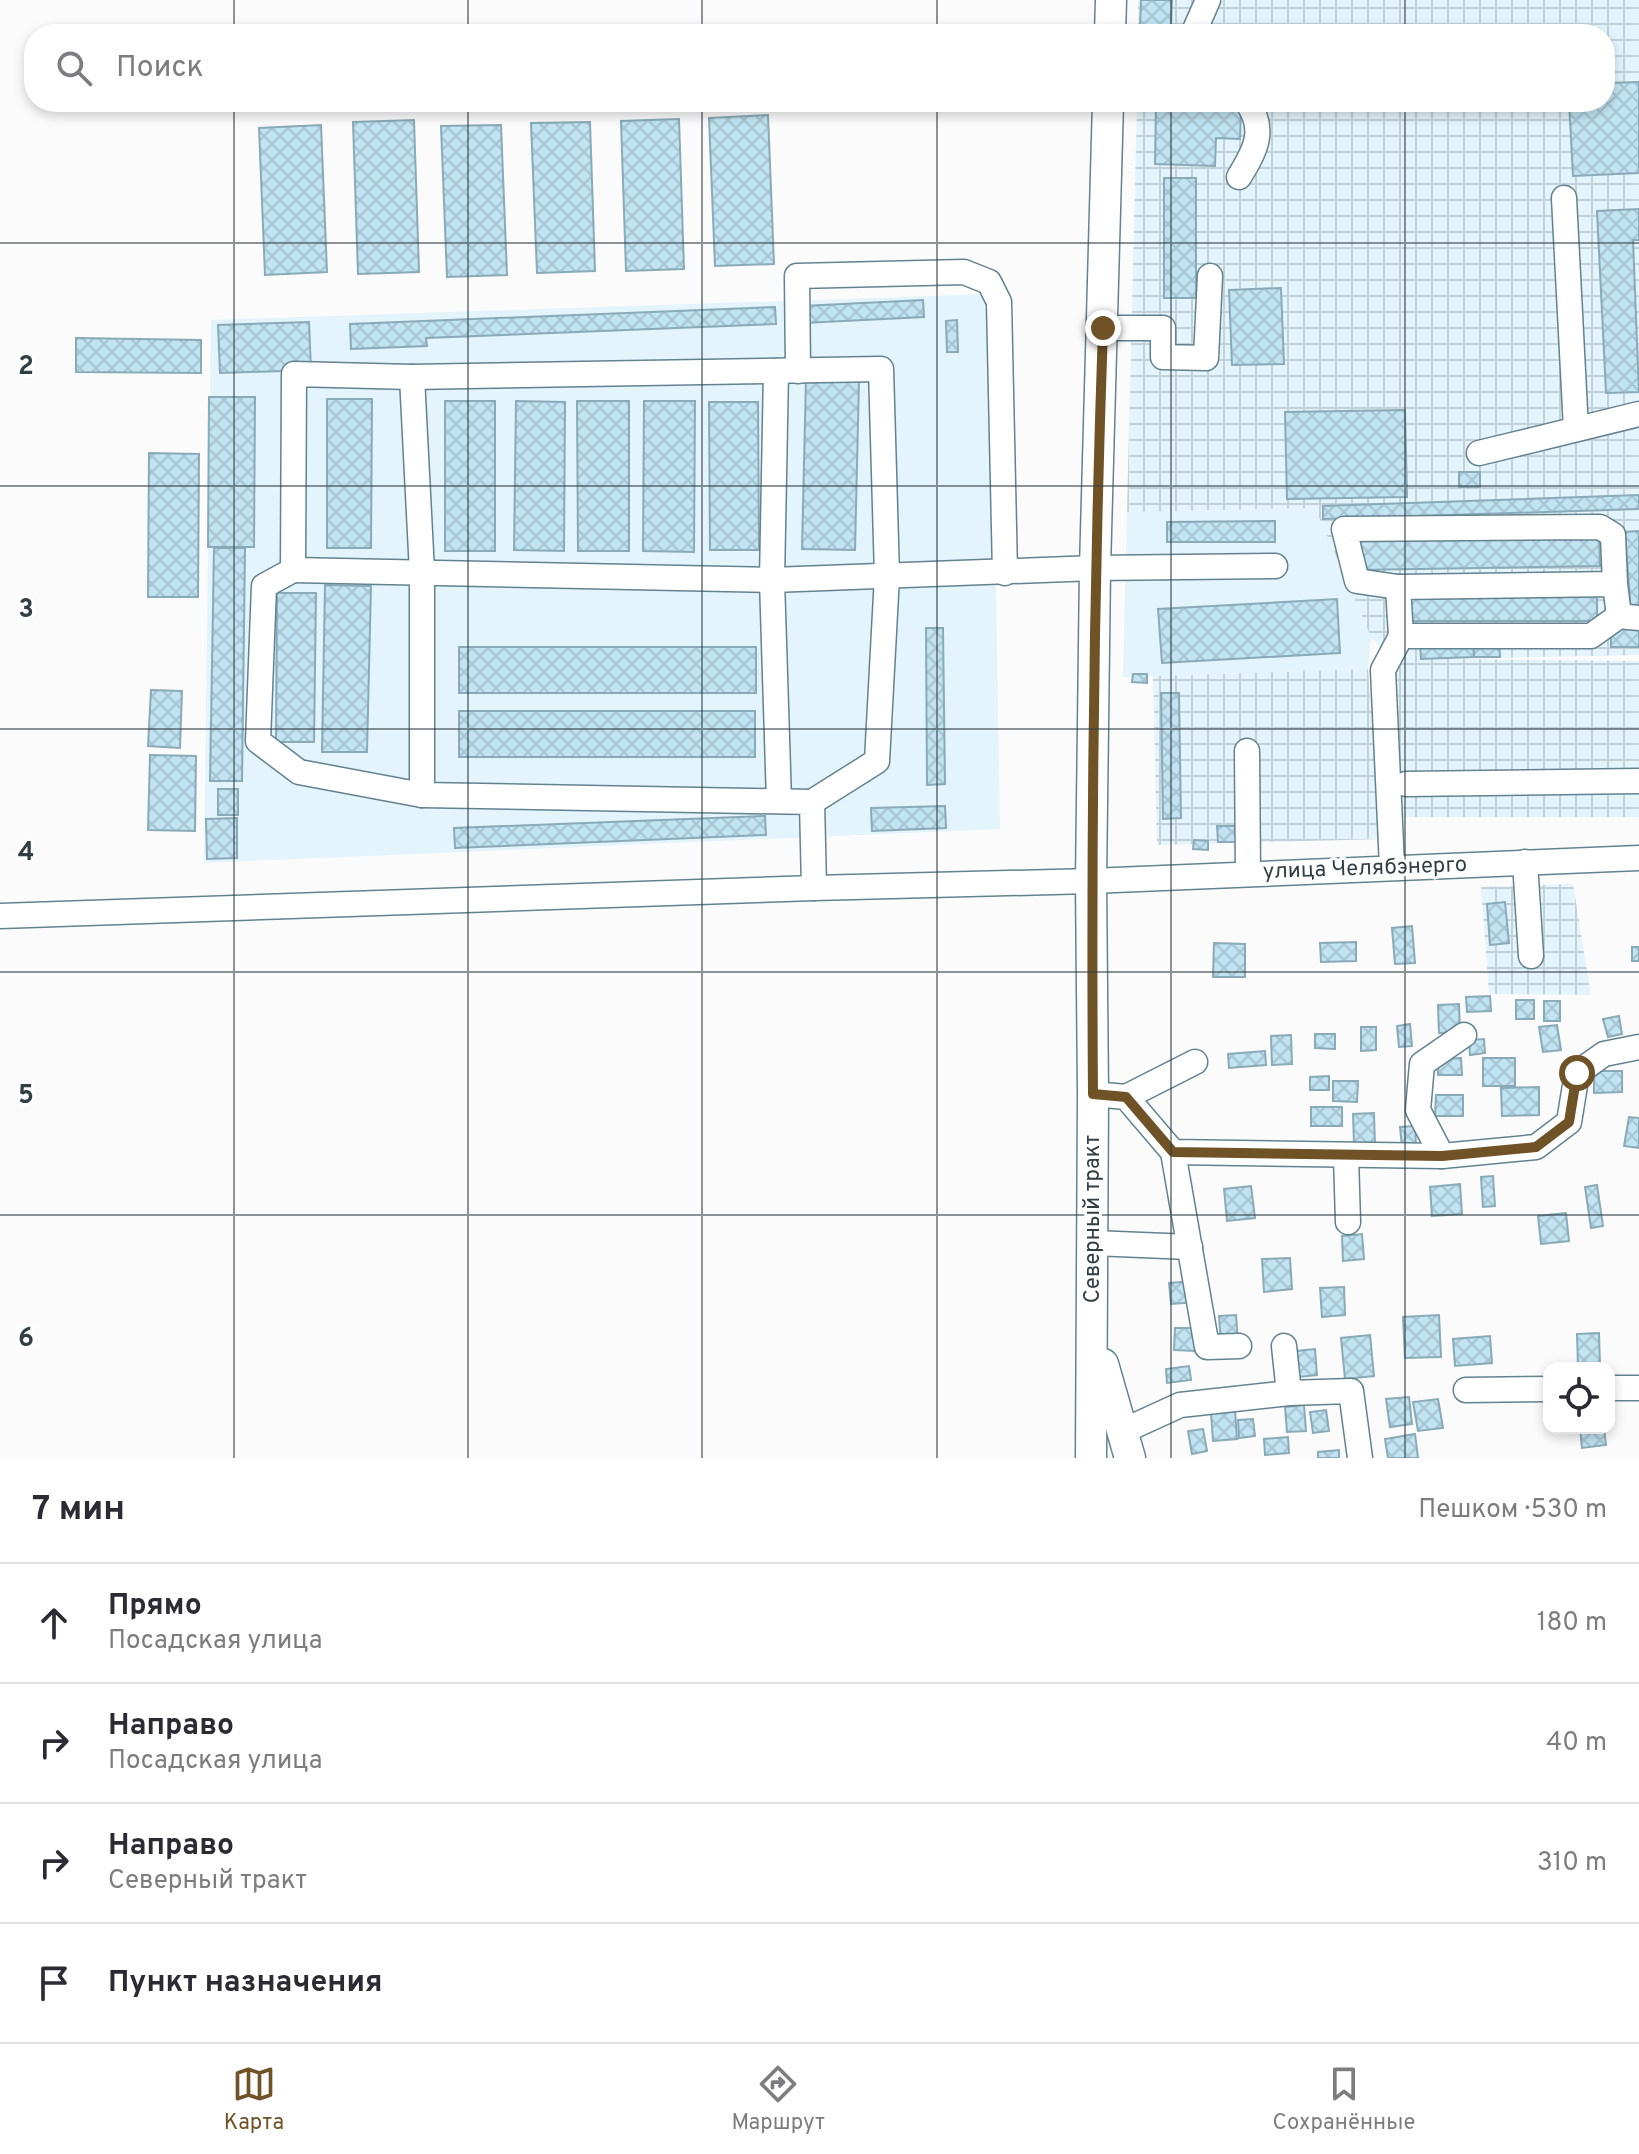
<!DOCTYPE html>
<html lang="ru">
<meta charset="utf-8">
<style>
body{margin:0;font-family:Overpass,sans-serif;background:#f2f2f3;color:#2b2b33}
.controls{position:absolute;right:24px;bottom:24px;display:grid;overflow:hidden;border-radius:16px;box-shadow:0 4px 12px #0003}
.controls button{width:72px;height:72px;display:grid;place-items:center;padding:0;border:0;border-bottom:2px solid #e1e1e2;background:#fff;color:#2b2b33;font:40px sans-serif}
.stop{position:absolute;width:24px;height:24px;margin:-18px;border:6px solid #6f5226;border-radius:50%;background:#fff}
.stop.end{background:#6f5226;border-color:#fff;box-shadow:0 2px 8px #0008}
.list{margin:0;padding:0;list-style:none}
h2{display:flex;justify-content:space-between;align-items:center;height:104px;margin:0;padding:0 32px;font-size:34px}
h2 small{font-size:26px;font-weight:400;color:#7c7c81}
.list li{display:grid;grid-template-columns:52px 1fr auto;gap:24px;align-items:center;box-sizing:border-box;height:120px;padding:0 32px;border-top:2px solid #e1e1e2}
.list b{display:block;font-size:30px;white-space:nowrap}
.list p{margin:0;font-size:26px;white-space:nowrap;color:#7c7c81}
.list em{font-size:26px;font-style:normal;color:#7c7c81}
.icon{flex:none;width:44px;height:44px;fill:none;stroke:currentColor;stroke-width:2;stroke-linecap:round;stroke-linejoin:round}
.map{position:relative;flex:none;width:1639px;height:1458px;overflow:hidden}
.search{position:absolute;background:#fff;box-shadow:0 4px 12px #0003;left:24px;right:24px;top:24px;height:88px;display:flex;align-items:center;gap:20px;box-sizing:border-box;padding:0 28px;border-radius:32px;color:#7c7c81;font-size:30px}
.sheet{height:584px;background:#fff}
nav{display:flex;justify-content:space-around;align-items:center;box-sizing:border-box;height:112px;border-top:2px solid #e1e1e2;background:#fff;font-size:22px;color:#7c7c81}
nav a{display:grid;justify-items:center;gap:4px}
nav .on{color:#6f5226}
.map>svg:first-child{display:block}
.built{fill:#e3f4fc}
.industrial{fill:url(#industrial-grid)}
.building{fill:url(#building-cross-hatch);stroke:#89aab8;stroke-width:2}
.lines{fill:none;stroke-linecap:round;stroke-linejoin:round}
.minor-casing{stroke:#638290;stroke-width:27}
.major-casing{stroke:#638290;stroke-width:33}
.minor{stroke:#fff;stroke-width:24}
.major{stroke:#fff;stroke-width:30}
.route{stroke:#6f5226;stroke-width:10}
.grid{fill:none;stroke:#313e44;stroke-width:2;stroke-opacity:0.55}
.labels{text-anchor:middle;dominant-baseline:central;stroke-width:6;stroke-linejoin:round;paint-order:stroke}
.street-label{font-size:22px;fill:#313e44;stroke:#fff}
.grid-label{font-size:26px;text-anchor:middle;font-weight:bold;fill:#313e44;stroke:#fff;stroke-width:6;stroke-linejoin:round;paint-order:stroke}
</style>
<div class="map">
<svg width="1639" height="1458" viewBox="0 0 1639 1458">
<defs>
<pattern id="industrial-grid" width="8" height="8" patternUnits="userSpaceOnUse" patternTransform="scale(2)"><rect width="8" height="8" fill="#e3f4fc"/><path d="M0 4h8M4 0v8" fill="none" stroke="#c3d2d9"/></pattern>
<pattern id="building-cross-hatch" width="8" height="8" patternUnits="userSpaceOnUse" patternTransform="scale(2)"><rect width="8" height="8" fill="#c1e3f2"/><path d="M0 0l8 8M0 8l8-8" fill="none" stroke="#a6c4d1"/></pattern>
</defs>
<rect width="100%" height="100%" fill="#fbfbfb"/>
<g class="built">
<polygon points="991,294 1000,829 204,863 211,320"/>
<polygon points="1315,508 1371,637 1368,669 1123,677 1127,512"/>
</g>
<g class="industrial">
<polygon points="1138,0 1639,0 1639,655 1445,659 1639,661 1639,817 1401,817 1394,660 1371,637 1315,508 1127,512 1137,102 1605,102 1605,34 1138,34"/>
<polygon points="1368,669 1382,839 1157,845 1153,676"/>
<polygon points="1573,884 1591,995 1489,994 1481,887"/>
</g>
<g class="building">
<polygon points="1141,0 1172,0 1171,27 1140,27"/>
<polygon points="1639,82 1639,173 1573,176 1569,102 1605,102 1605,83"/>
<polygon points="1156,104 1241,107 1240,139 1216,138 1215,166 1155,164"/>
<polygon points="768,115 774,264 715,266 709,118"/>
<polygon points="679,119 684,269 626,271 621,121"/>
<polygon points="414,120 419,272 358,274 353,122"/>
<polygon points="590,122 595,271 537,273 531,123"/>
<polygon points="321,125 327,272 265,275 259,128"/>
<polygon points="501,125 507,275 447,277 441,126"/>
<rect x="1164" y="178" width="32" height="120"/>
<polygon points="1639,209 1639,240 1633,240 1639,392 1606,393 1597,211"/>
<polygon points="1281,288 1284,364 1232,365 1229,290"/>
<polygon points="923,300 924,317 804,323 803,306"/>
<polygon points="775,307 776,324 426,338 427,346 351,349 350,324"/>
<polygon points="957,320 958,352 947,352 946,321"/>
<polygon points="309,322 311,370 220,373 218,325"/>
<polygon points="76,338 201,340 201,373 76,372"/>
<polygon points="806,378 859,380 855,550 802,549"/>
<polygon points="209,397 255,397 254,547 208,547"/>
<polygon points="327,399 372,399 371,548 327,548"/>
<rect x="445" y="401" width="50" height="150"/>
<polygon points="516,401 565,402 564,551 514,550"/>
<polygon points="577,401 629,401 629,551 578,551"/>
<polygon points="644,401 695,401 694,552 643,551"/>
<polygon points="709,402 758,402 759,550 710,550"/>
<polygon points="1405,410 1407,497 1287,499 1285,412"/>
<polygon points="149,453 199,454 198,597 148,597"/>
<rect x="1459" y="472" width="21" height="15"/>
<polygon points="1639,495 1639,509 1323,519 1323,506"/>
<polygon points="1275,521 1275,542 1167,542 1167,522"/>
<polygon points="1639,531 1639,614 1631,615 1625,532"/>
<polygon points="1599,535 1600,566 1356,570 1355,540"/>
<polygon points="214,548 245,548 242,781 210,781"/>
<polygon points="325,585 371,586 367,752 322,752"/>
<polygon points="1406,591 1597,592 1597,621 1406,621"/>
<polygon points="277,593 316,593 314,742 276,742"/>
<polygon points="1337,599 1340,653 1162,663 1158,609"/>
<polygon points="1639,627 1639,647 1611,647 1611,628"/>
<polygon points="926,628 943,628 945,784 927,785"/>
<polygon points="1499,640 1500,657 1474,657 1473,641"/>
<polygon points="1473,641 1474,657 1421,659 1420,643"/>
<rect x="459" y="647" width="297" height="46"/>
<polygon points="1133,674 1147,674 1147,683 1132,682"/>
<polygon points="151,690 182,691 180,748 148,746"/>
<polygon points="1161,693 1179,693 1181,818 1163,819"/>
<rect x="459" y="711" width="296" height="46"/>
<polygon points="150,755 196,756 195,831 148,830"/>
<rect x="218" y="789" width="20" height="26"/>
<polygon points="945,806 946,828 872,831 871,808"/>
<polygon points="765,816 766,835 455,848 454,828"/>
<polygon points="237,818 237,858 207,859 206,819"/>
<polygon points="1217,826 1240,826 1240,842 1218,842"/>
<polygon points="1194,840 1208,841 1208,850 1193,849"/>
<polygon points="1505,902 1509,943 1490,945 1487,904"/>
<polygon points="1412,926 1415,963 1395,964 1392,928"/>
<polygon points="1356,942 1356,961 1321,962 1320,943"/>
<polygon points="1214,943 1245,944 1245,977 1213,977"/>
<rect x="1632" y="947" width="7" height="14"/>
<polygon points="1490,996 1491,1011 1467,1012 1466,997"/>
<rect x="1516" y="1000" width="18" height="19"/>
<rect x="1544" y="1001" width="16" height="20"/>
<polygon points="1459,1004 1460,1032 1439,1033 1438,1005"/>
<polygon points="1619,1016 1622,1034 1608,1037 1603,1019"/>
<polygon points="1410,1024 1412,1046 1399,1047 1397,1026"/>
<polygon points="1557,1025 1561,1050 1543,1052 1539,1027"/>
<polygon points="1361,1027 1376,1027 1376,1050 1361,1051"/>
<polygon points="1315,1034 1335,1034 1335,1049 1315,1048"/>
<polygon points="1291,1035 1292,1064 1272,1065 1271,1036"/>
<polygon points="1484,1039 1485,1053 1470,1055 1469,1040"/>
<polygon points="1265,1051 1266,1065 1229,1068 1228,1054"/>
<polygon points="1461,1058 1462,1075 1438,1075 1438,1059"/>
<rect x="1483" y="1058" width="32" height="28"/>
<polygon points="1594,1071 1622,1071 1622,1092 1594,1093"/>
<polygon points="1329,1076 1329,1090 1310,1090 1310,1077"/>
<polygon points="1333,1081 1358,1081 1357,1102 1333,1101"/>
<polygon points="1539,1087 1539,1115 1502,1116 1501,1088"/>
<polygon points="1436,1095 1463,1095 1463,1116 1435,1116"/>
<rect x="1311" y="1107" width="31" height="19"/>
<polygon points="1374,1113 1375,1145 1354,1145 1353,1114"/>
<polygon points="1629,1117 1639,1118 1639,1148 1624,1146"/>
<polygon points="1415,1126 1416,1146 1402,1147 1400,1127"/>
<polygon points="1493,1176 1495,1206 1483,1207 1481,1177"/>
<polygon points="1460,1184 1462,1214 1432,1216 1430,1187"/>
<polygon points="1597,1185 1603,1226 1591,1228 1585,1187"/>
<polygon points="1251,1186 1255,1218 1227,1221 1224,1189"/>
<polygon points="1566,1213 1569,1241 1541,1244 1538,1216"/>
<polygon points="1362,1234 1364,1259 1343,1261 1342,1236"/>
<polygon points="1290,1258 1292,1289 1264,1292 1262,1259"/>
<polygon points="1195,1281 1197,1302 1171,1304 1169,1283"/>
<polygon points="1344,1287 1345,1315 1322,1317 1320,1288"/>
<polygon points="1236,1315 1238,1342 1221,1344 1219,1316"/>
<polygon points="1439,1315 1441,1357 1405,1358 1403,1317"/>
<polygon points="1175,1328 1196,1328 1195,1351 1174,1350"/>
<polygon points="1599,1333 1600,1366 1578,1367 1577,1334"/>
<polygon points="1370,1335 1374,1376 1345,1379 1341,1338"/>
<polygon points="1490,1336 1492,1363 1455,1366 1453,1339"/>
<polygon points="1315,1349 1317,1375 1299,1377 1296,1351"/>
<polygon points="1189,1366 1191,1380 1167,1383 1166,1369"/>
<polygon points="1409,1397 1412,1424 1390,1427 1386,1399"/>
<polygon points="1438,1399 1443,1428 1418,1431 1413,1402"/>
<polygon points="1304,1405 1306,1431 1287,1432 1285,1407"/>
<polygon points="1326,1410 1329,1431 1313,1433 1310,1412"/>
<polygon points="1235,1411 1237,1439 1213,1441 1211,1413"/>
<polygon points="1253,1419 1255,1436 1239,1438 1238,1420"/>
<polygon points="1580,1428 1604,1428 1606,1445 1582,1448"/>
<polygon points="1203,1429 1207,1451 1192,1454 1188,1431"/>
<polygon points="1415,1434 1418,1458 1388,1458 1385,1439"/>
<polygon points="1288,1437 1289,1453 1265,1455 1264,1439"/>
<polygon points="1339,1450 1339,1458 1318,1458 1318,1452"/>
</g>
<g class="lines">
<g class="minor-casing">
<g id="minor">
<polyline points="1193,34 1208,0"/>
<path d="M1239 177C1255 151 1267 130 1247 102"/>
<polyline points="1564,198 1576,429"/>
<polyline points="1103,328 1163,328 1163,357 1206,358 1210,276"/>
<polyline points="776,371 772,580 779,801"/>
<polyline points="798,371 797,276 964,272 989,282 999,302 1005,573"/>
<polyline points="412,377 422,572 422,795 812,802 814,888"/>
<polyline points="1479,453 1639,414"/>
<polyline points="293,570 772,580 1095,568 1275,566"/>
<polyline points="1615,584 1398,587 1357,581 1344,529 1600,527 1613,535 1615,584 1619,616"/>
<polyline points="1401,636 1591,636 1619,616 1639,618"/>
<polyline points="1247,751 1248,874"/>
<polyline points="1406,784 1639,781"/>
<polyline points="422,795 299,772 258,741 264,586 293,570 294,374 412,377 881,369 887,576 877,761 812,802"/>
<polyline points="1525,862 1531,956"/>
<polyline points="1392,867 1383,670 1401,636 1398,587"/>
<polyline points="0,916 814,888 1091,881 1639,858"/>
<polyline points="1093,1094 1126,1097 1173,1152 1442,1156 1536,1147 1569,1122 1577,1073 1604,1054 1639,1047"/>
<polyline points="1126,1097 1195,1062"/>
<polyline points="1173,1152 1207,1347 1239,1346"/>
<polyline points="1346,1156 1348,1222"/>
<polyline points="1442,1156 1418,1110 1422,1064 1464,1035"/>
<polyline points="1093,1243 1190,1247"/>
<polyline points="1284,1346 1289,1393"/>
<polyline points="1609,1388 1639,1388"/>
<polyline points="1466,1390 1549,1389"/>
<polyline points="1121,1432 1180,1405 1289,1393 1351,1391 1360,1458"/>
</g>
</g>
<g class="major-casing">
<g id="major">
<polyline points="1110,34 1111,0"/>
<polyline points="1103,1364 1130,1458"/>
<polyline points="1091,1458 1093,1094 1091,881 1095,568 1108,102"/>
</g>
</g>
<use href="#minor" class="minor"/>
<use href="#major" class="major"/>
</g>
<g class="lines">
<path class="route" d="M1103 328C1094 583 1091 838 1093 1094L1126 1097 1173 1152 1442 1156 1536 1147 1569 1122 1577 1073"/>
</g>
<path class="grid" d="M234 0V34M468 0V34M702 0V34M937 0V34M1171 0V34M1405 0V34M234 102V1458M468 102V1458M702 102V1458M937 102V1458M1171 102V1458M1405 102V1458M0 243H1639M0 486H1639M0 729H1639M0 972H1639M0 1215H1639"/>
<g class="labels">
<g class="street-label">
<text transform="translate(1365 869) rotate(-2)">улица Челябэнерго</text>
<text transform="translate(1093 1219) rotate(-90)">Северный тракт</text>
</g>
</g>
<g class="grid-label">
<text x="26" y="374">2</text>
<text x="26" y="617">3</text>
<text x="26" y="860">4</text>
<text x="26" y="1103">5</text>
<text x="26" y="1346">6</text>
</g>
</svg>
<div class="controls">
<button><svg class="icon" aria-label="locate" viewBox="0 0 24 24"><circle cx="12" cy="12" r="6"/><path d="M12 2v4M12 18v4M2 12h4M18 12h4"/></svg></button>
</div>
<div class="stop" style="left:1577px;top:1073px"></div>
<div class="stop end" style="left:1103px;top:328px"></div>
<div class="search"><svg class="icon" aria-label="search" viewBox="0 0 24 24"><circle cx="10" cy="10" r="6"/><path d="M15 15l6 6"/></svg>Поиск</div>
</div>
<section class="sheet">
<h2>7 мин<small>Пешком · 530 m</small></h2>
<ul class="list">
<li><svg class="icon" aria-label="ahead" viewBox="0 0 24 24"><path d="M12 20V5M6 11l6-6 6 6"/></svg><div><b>Прямо</b><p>Посадская улица</p></div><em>180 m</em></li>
<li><svg class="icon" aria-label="right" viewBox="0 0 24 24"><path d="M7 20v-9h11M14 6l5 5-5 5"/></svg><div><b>Направо</b><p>Посадская улица</p></div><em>40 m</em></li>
<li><svg class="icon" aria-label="right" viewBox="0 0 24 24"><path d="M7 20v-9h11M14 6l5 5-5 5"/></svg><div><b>Направо</b><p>Северный тракт</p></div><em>310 m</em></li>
<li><svg class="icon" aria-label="arrive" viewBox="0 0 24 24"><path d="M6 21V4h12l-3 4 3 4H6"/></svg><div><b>Пункт назначения</b></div></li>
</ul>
</section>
<nav>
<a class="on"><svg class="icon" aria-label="map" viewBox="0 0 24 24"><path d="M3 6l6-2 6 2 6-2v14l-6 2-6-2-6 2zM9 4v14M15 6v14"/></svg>Карта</a>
<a><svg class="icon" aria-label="directions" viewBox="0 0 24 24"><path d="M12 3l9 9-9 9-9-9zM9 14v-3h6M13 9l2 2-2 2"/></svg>Маршрут</a>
<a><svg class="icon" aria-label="saved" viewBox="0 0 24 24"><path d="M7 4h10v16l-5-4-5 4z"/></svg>Сохранённые</a>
</nav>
